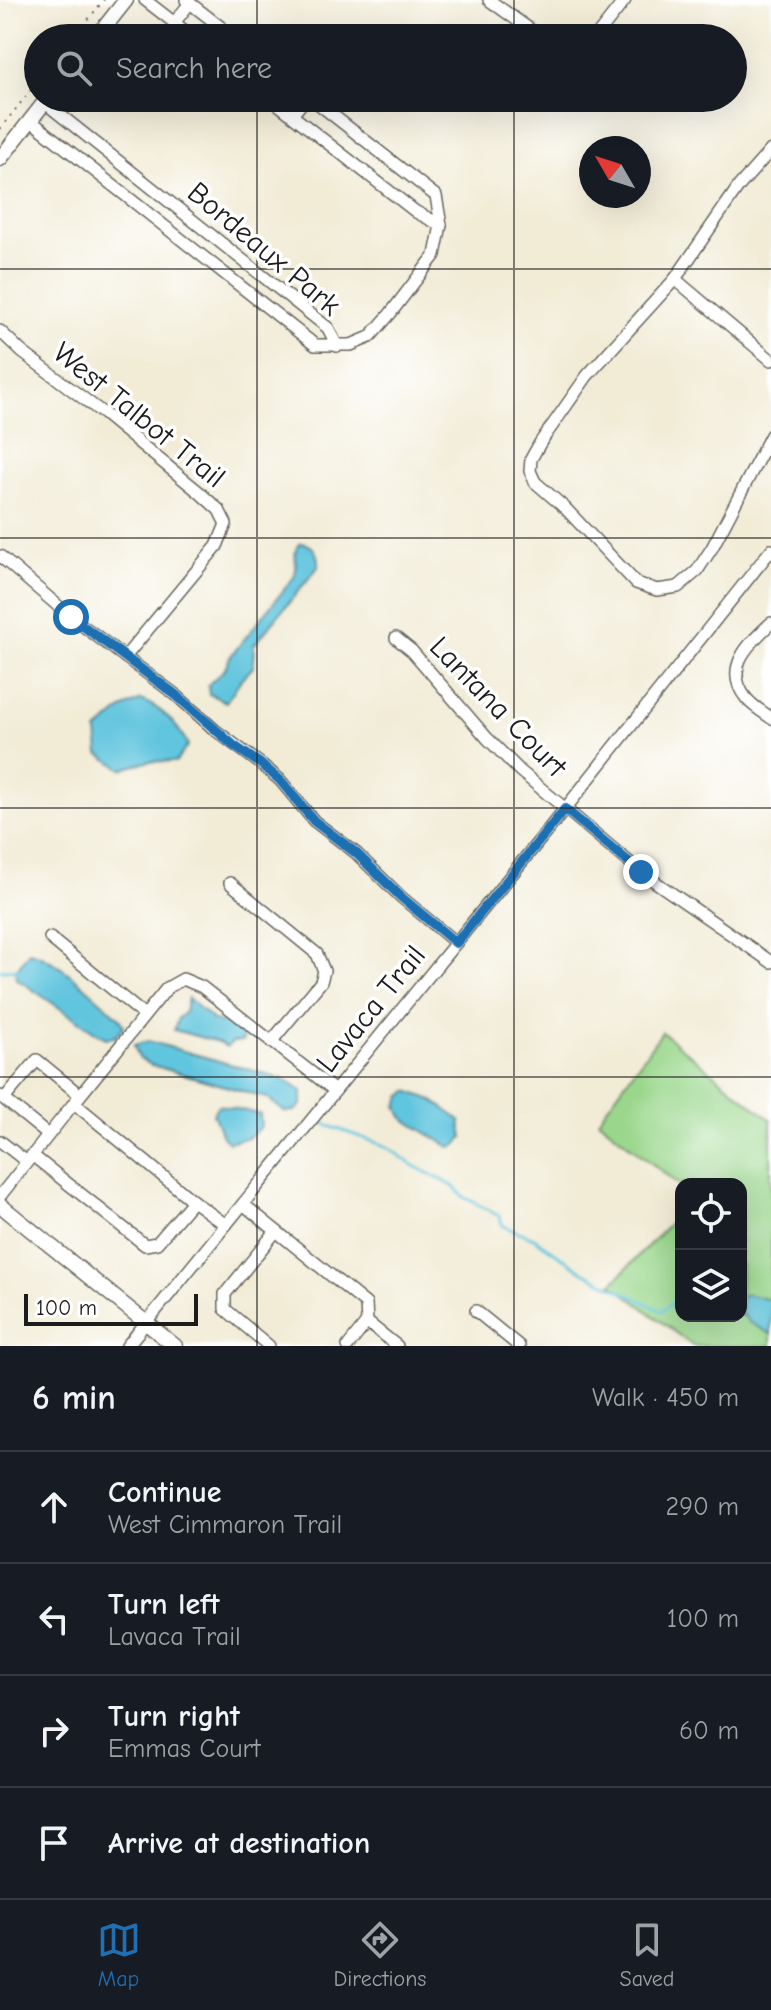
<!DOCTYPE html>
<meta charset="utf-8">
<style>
body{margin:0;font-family:"Comic Neue",sans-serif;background:#20242c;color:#f1f3f6}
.controls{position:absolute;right:24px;bottom:24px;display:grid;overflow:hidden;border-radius:16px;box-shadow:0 8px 32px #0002}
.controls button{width:72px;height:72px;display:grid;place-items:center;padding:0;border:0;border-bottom:2px solid #363941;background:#171b24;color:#f1f3f6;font:40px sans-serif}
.compass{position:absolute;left:579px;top:136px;width:72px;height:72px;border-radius:50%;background:#171b24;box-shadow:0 8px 32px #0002;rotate:309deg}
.scale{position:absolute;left:24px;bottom:20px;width:174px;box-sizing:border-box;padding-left:8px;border:4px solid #1c1c1c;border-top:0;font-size:22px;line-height:28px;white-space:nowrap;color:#1c1c1c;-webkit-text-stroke:6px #fff;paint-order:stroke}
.stop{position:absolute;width:24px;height:24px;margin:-18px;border:6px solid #1f6fb2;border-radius:50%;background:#fff}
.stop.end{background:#1f6fb2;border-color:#fff;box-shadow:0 2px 8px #0008}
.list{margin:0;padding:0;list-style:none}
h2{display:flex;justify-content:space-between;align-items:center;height:104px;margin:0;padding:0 32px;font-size:34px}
h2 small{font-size:26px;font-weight:400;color:#9ea1a6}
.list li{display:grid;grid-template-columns:52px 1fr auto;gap:24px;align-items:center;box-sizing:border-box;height:112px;padding:0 32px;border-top:2px solid #363941}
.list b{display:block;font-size:30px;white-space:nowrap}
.list p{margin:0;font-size:26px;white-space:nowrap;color:#9ea1a6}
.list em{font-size:26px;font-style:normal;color:#9ea1a6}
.icon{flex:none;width:44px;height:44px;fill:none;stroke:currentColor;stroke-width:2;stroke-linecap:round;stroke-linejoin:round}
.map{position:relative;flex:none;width:771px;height:1346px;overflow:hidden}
.search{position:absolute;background:#171b24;box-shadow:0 8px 32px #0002;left:24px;right:24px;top:24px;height:88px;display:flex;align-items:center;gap:20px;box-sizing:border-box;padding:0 28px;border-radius:44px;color:#9ea1a6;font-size:30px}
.sheet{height:552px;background:#171b24}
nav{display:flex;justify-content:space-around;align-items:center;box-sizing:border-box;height:112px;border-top:2px solid #363941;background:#171b24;font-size:22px;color:#9ea1a6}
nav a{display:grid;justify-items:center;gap:4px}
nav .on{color:#1f6fb2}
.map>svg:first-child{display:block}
.green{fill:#9ad78c;stroke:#5b7a54;stroke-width:2}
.water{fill:#61c5de;stroke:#3e707d;stroke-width:2}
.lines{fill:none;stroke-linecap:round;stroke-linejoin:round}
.stream{stroke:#61c5de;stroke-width:3}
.minor-casing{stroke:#67655d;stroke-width:14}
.major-casing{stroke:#67655d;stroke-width:17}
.path{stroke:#67655d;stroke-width:2;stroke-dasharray:2 6;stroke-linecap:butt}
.minor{stroke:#fff;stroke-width:11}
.major{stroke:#fff;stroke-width:14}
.route{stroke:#1f6fb2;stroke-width:10}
.grid{fill:none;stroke:#1c1c1c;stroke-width:2;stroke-opacity:0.55}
.labels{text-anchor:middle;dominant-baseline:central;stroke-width:7;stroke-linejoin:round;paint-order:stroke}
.street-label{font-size:30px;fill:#1c1c1c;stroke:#fff}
</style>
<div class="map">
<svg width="771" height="1346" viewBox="0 0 771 1346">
<rect width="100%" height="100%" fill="#fff"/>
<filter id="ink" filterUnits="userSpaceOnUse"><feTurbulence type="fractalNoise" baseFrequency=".0125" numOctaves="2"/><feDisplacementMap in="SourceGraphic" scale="16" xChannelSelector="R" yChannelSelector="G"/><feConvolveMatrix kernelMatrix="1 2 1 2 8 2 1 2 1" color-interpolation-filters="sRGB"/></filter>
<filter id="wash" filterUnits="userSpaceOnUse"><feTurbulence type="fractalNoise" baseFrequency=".006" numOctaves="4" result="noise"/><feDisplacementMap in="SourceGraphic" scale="32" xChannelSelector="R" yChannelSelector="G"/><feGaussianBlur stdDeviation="1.8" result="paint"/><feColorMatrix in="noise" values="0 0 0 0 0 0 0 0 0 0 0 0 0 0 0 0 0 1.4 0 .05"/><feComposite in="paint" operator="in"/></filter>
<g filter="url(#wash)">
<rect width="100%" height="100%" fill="#f2ecd7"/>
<polygon class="green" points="662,1032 771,1120 771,1346 693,1346 612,1284 681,1211 681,1316 741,1316 741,1184 681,1184 681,1187 598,1120"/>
<g class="water">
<path d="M300 543C314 543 319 554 318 567L254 645 253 667 240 681 226 702 209 694 208 685 225 669 230 657 294 577C300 566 290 553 300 543Z"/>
<path d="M141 700C162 708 178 726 188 745L176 762 150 761 122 769 99 754 97 731 122 709Z"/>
<path d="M29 952C60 959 95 997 119 1017L124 1026 115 1037 106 1038 98 1034 17 979 15 972Z"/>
<polygon points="188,998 214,1021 226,1024 242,1035 243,1041 233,1042 226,1047 221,1043 174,1030 178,1018 185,1012"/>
<polygon points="148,1041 283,1079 302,1091 302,1104 295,1111 285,1112 267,1098 151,1065 139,1058 134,1045"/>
<polygon points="408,1091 432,1100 460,1120 463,1137 457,1145 450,1147 412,1124 402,1117 397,1106 401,1097"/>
<polygon points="218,1105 260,1114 261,1127 249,1137 229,1142 222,1136 213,1113"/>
<polygon points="746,1294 771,1300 771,1334 750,1323 741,1313 741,1297"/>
</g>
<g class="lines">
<g class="stream">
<polyline points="0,970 20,969"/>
<polyline points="319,1120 329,1126 386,1146 414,1166 453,1186 464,1197 499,1216 503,1226 534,1238 583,1272 662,1311 681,1296"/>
</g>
</g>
</g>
<g filter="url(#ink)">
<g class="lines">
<g class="minor-casing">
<g id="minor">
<polyline points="145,0 194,38"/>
<polyline points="186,0 235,38"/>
<polyline points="489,0 542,38"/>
<polyline points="174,23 190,3"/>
<polyline points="595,38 625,0"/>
<polyline points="270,98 416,212 441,225"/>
<polyline points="44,102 328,328 337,346"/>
<polyline points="292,115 306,98"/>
<polyline points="30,120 315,345 351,345 370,337 390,314 435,255 441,225 436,196 311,98"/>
<polyline points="771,150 739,186 675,279 587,376 540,443 531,459 530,471 535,482 565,508 636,583 657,590 678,587 697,571 712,548 771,435"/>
<polyline points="675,279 771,360"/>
<polyline points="0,331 22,352 104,414 199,492 219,510 226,524 217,546 125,657"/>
<polyline points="0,556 71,617 176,695 215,730 262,765 280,780 314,821 356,853 401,897 456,943"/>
<path d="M771 623C750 643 722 667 746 698 752 706 763 712 771 718"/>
<polyline points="396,638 412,651 487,738 520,771 641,872 771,962"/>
<polyline points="230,883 317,954 324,971 321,982 271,1042"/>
<polyline points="50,938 144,1015"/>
<polyline points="0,1096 4,1099 37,1060 80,1095"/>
<polyline points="4,1099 48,1135"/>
<polyline points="0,1141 27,1162"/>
<polyline points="32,1155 145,1245 157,1243 193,1201 74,1103 167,988 183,979 202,987 335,1091"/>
<polyline points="0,1196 74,1103"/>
<polyline points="193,1201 226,1225"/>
<polyline points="243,1204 366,1304 367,1322 397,1346"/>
<polyline points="476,1311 519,1346"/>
<polyline points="127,1346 565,809 771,550"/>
<polyline points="269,1346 225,1309 225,1294 276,1231"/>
<polyline points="348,1346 367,1322"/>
</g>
</g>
<g class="major-casing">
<g id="major">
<polyline points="96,38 126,0"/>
<polyline points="0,159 48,98"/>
<polyline points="0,1205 175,1346"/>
</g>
</g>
<g class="path">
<polyline points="73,38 104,0"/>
<polyline points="0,129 38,81"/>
</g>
<use href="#minor" class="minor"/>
<use href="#major" class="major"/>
</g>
</g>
<g class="lines" filter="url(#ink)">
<polyline class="route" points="71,617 176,695 233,745 262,765 280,780 314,821 356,853 401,897 456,943 565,809 641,872"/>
</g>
<path class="grid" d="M257 0V38M514 0V38M257 98V1346M514 98V1346M0 269H771M0 538H771M0 808H771M0 1077H771"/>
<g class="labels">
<g class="street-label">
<text transform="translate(264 249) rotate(40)">Bordeaux Park</text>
<text transform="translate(139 415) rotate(39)">West Talbot Trail</text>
<text transform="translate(498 707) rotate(46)">Lantana Court</text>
<text transform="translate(371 1009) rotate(-51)">Lavaca Trail</text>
</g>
</g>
</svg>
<div class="controls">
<button><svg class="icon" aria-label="locate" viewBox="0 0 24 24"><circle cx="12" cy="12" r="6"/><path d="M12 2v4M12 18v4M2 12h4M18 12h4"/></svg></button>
<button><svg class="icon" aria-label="layers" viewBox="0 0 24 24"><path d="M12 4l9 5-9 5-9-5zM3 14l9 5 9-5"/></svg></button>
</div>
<svg class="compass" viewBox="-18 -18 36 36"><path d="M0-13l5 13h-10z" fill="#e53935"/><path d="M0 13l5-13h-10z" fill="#9ea1a6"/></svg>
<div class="scale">100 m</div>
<div class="stop" style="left:71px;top:617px"></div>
<div class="stop end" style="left:641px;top:872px"></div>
<div class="search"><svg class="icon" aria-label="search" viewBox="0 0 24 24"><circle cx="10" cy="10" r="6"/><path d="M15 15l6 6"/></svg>Search here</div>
</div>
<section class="sheet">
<h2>6 min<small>Walk · 450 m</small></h2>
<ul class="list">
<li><svg class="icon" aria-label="ahead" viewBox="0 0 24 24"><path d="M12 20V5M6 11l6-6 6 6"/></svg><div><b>Continue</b><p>West Cimmaron Trail</p></div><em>290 m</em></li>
<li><svg class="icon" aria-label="left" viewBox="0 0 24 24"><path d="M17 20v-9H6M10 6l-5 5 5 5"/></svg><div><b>Turn left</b><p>Lavaca Trail</p></div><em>100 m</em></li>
<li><svg class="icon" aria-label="right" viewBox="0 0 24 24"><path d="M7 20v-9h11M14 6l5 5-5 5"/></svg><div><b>Turn right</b><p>Emmas Court</p></div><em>60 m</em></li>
<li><svg class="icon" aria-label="arrive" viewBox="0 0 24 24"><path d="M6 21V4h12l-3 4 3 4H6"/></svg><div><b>Arrive at destination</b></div></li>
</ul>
</section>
<nav>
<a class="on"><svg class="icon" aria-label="map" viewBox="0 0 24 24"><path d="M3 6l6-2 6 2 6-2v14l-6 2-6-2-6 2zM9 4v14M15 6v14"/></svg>Map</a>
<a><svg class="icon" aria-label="directions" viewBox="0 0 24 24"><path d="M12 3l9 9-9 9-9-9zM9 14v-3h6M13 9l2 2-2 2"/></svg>Directions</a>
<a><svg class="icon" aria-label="saved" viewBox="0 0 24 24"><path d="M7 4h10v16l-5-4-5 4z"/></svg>Saved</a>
</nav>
